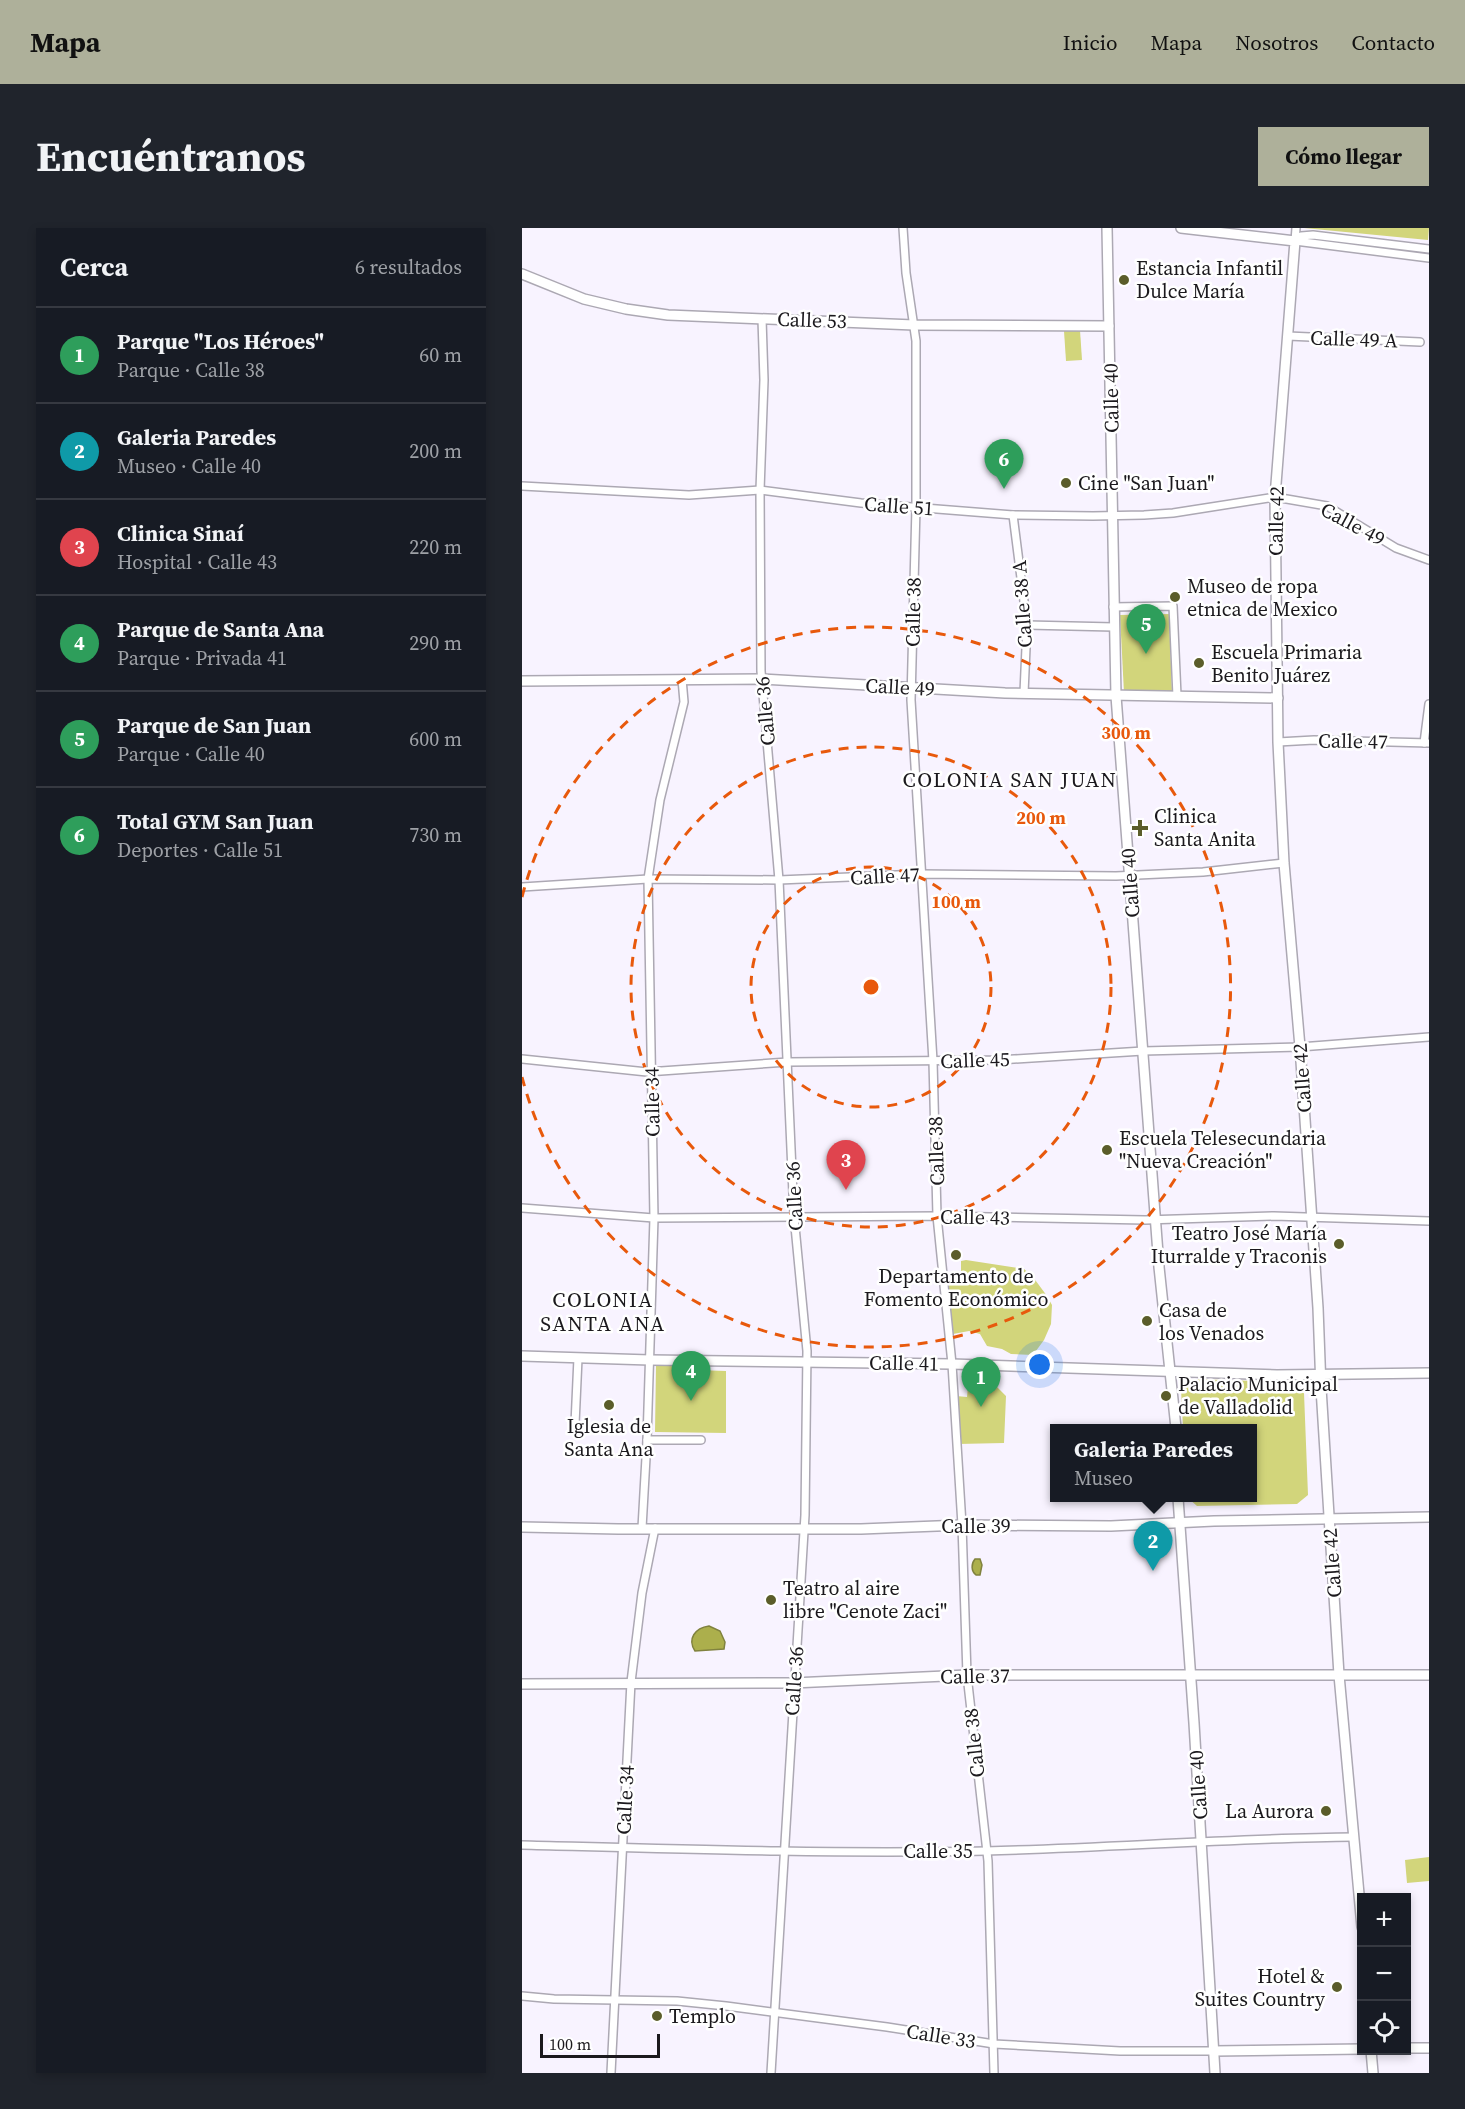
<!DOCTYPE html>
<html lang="es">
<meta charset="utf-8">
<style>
body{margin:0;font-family:"Source Serif 4",serif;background:#20242c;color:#f1f3f6}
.controls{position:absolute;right:18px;bottom:18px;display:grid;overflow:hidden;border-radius:0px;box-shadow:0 3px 9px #0003}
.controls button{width:54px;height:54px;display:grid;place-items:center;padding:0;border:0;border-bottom:2px solid #363941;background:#171b24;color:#f1f3f6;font:30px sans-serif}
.scale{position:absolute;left:18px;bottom:15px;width:120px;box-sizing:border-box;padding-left:6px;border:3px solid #1b191d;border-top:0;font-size:16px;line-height:21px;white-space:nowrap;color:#1b191d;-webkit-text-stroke:4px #fff;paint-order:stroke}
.you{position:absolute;left:518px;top:1137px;width:21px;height:21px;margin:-15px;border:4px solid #fff;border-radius:50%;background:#1a73e8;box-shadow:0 0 0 9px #1a73e833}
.badge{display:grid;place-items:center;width:39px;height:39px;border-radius:50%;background:#aeb09a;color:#fff;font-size:20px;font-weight:700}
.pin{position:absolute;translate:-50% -50px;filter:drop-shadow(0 2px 3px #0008)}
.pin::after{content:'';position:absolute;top:32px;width:21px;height:18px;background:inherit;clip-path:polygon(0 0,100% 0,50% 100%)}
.popup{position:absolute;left:528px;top:1196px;width:207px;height:78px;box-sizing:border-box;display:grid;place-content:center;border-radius:0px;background:#171b24;filter:drop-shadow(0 2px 4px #0005);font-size:20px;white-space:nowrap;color:#9ea1a6}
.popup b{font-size:22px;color:#f1f3f6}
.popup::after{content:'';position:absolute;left:50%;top:100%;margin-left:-12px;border:12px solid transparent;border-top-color:#171b24}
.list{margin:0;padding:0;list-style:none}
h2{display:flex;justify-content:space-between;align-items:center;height:78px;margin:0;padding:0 24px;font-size:26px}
h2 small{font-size:20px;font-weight:400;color:#9ea1a6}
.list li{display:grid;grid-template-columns:39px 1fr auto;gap:18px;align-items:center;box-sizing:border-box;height:96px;padding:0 24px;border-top:2px solid #363941}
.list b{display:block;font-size:22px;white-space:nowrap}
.list p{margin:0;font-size:20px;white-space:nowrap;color:#9ea1a6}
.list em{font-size:20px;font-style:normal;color:#9ea1a6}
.icon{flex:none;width:33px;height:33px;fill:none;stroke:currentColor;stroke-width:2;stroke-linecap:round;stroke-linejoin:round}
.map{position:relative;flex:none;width:907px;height:1845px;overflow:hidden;border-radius:0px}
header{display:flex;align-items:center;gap:36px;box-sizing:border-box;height:84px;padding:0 30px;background:#aeb09a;color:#111}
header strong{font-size:28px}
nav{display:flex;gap:33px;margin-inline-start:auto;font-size:21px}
.intro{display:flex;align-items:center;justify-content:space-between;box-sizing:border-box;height:144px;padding:0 36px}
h1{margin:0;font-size:42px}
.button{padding:15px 27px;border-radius:0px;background:#aeb09a;color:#111;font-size:21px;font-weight:700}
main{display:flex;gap:36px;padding:0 36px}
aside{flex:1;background:#171b24;border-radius:0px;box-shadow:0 3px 9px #0003}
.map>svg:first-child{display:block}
.green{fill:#d2d57b}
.water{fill:#acaf4c;stroke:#80823e;stroke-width:1.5}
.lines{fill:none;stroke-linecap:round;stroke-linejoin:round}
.street-casing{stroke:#aca8b3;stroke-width:10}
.secondary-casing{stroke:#aca8b3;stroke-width:12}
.street{stroke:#fff;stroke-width:7}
.secondary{stroke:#fff;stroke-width:9}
.ring{fill:none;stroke:#e8590c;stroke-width:3;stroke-dasharray:10 8}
.poi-dot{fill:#5b5d2a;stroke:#fff;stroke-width:2}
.labels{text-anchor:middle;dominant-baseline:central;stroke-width:5;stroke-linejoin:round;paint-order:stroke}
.poi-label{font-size:20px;fill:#1b191d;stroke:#fff;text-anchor:start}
.street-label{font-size:20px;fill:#1b191d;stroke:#fff}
.neighbourhood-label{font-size:21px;letter-spacing:1.5px;fill:#1b191d;stroke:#fff}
.centre{fill:#e8590c;stroke:#fff;stroke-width:3}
.ring-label{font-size:18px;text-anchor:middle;font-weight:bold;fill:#e8590c;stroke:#fff;stroke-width:5;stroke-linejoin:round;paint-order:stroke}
</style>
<header>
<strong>Mapa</strong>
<nav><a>Inicio</a><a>Mapa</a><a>Nosotros</a><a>Contacto</a></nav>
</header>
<div class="intro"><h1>Encuéntranos</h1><a class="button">Cómo llegar</a></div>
<main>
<aside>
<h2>Cerca<small>6 resultados</small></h2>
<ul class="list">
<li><span class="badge" style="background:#2e9e5b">1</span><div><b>Parque &quot;Los Héroes&quot;</b><p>Parque · Calle 38</p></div><em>60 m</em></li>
<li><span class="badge" style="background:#0f9aa8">2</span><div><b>Galeria Paredes</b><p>Museo · Calle 40</p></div><em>200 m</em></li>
<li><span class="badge" style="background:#e0444e">3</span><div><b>Clinica Sinaí</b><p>Hospital · Calle 43</p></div><em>220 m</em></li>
<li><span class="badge" style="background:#2e9e5b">4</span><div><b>Parque de Santa Ana</b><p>Parque · Privada 41</p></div><em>290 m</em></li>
<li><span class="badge" style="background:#2e9e5b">5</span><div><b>Parque de San Juan</b><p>Parque · Calle 40</p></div><em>600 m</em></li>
<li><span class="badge" style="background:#2e9e5b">6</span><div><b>Total GYM San Juan</b><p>Deportes · Calle 51</p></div><em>730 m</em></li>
</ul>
</aside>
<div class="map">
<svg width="907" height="1845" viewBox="0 0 907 1845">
<rect width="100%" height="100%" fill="#f8f3ff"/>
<g class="green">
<polygon points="782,0 907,0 906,12"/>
<polygon points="558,102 560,132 544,133 542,103"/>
<polygon points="647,386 650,464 602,465 598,387"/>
<polygon points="444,1032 502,1041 511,1049 525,1068 530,1077 529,1096 522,1112 511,1127 489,1126 480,1121 465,1118 458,1106 447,1103 431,1106 426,1054 439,1050 439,1033"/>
<polygon points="134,1137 174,1137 174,1142 204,1143 204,1205 133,1204"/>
<polygon points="671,1151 770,1154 782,1165 786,1267 775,1276 675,1278 666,1270 730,1270 730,1200 661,1200 659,1161"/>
<polygon points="455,1153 470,1154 484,1168 482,1215 436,1216 434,1168 445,1169 446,1159 455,1159"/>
<polygon points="907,1629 907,1653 885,1655 883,1632"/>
</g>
<g class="water">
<path d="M453 1331H458L460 1337 458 1347H454C449 1343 449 1336 453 1331Z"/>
<path d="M187 1398 198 1403 203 1414 202 1421 173 1423C165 1411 173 1400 187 1398Z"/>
</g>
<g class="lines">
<g class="street-casing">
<g id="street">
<polyline points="381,0 384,45 394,113 394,279 389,472 411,833 415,988 430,1136 440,1297 445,1447 466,1633 472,1845"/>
<polyline points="773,13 779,8 791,7 907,21"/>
<polyline points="773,13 907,30"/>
<polyline points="773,13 774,0"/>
<polyline points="240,91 242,152 238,262 239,443 257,652 272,988 285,1123 283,1287 249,1845"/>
<polyline points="766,108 898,114"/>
<polyline points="0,258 167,267 238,262 339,275 491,287 571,288 622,287 651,285 753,269 805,278 874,320 907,332"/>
<polyline points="491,287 505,397 502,465"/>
<polyline points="591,379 651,378 655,468"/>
<polyline points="505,397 592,399"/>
<polyline points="756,514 792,512 907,515"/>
<polyline points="902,515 907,476"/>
<polyline points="0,659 126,651 257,652 398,646 594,648 681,644 762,635"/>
<polyline points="0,831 125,844 266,834 477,832 621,823 778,819 907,809"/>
<polyline points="0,980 132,990 415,988 623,992 752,988 907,993"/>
<polyline points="53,1196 56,1130"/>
<polyline points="125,1212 179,1212"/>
<polyline points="120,1300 125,1212 132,990 126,651 138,572 162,474 160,451"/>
<path d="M0 1617C154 1621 309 1626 464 1623 587 1620 709 1610 832 1609"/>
<polyline points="0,1768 32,1771 155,1773 204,1778 365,1799 472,1816 598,1823 692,1823"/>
<polyline points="89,1845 109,1454 120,1365 133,1300"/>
</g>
</g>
<g class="secondary-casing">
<g id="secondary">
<polyline points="585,0 594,468 637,1039 654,1200"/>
<polyline points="659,0 773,13 753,269 756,514 762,635 778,819 796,1080 799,1160 817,1447 840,1699"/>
<polyline points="0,46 62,71 104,81 146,87 392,97 587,98"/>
<polyline points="0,453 240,451 483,465 756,470"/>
<polyline points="0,1128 128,1132 430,1136 755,1147 907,1145"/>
<polyline points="656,1270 672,1495 693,1845"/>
<polyline points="0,1299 96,1301 339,1301 440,1297 589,1298 692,1293 907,1289"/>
<polyline points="0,1456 271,1455 445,1447 907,1447"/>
<polyline points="884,1820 907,1820"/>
<polyline points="849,1822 851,1845"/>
<polyline points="692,1823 840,1821"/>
</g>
</g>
<use href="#street" class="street"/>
<use href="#secondary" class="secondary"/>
</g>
<g class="ring">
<circle cx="349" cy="759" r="120"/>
<circle cx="349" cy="759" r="240"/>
<path d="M0 669A360 360 0 1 1 0 849"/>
</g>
<g class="poi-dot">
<circle cx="602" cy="52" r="6"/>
<circle cx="544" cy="255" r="6"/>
<circle cx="653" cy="369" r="6"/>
<circle cx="677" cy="435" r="6"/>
<path d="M615 591h6v6h6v6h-6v6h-6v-6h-6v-6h6z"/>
<circle cx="585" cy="922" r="6"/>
<circle cx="817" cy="1016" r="6"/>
<circle cx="434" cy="1027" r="6"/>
<circle cx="625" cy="1093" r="6"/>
<circle cx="644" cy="1168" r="6"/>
<circle cx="87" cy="1177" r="6"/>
<circle cx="249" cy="1372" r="6"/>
<circle cx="804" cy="1583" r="6"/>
<circle cx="815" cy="1759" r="6"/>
<circle cx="135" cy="1788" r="6"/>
</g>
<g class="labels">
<g class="poi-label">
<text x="614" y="40">Estancia Infantil<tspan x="614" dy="23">Dulce María</tspan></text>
<text x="556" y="255">Cine "San Juan"</text>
<text x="665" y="358">Museo de ropa<tspan x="665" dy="23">etnica de Mexico</tspan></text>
<text x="689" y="424">Escuela Primaria<tspan x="689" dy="23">Benito Juárez</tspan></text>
<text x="632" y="588">Clinica<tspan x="632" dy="23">Santa Anita</tspan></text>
<text x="597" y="910">Escuela Telesecundaria<tspan x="597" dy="23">"Nueva Creación"</tspan></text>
<text x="805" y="1005" text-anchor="end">Teatro José María<tspan x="805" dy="23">Iturralde y Traconis</tspan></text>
<text x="434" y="1048" text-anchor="middle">Departamento de<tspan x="434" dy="23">Fomento Económico</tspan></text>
<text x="637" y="1082">Casa de<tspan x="637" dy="23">los Venados</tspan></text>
<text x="656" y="1156">Palacio Municipal<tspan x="656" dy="23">de Valladolid</tspan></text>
<text x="87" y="1198" text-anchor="middle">Iglesia de<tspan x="87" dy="23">Santa Ana</tspan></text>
<text x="261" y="1360">Teatro al aire<tspan x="261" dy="23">libre "Cenote Zaci"</tspan></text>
<text x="792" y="1583" text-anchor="end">La Aurora</text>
<text x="803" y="1748" text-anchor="end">Hotel &amp;<tspan x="803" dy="23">Suites Country</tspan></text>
<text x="147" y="1788">Templo</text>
</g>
<g class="street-label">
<text transform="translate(290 92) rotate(2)">Calle 53</text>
<text transform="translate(832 111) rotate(2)">Calle 49 A</text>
<text transform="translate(589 170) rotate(-91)">Calle 40</text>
<text transform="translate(377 278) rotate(4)">Calle 51</text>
<text transform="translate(754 293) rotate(-89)">Calle 42</text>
<text transform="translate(831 296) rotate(28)">Calle 49</text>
<text transform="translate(500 376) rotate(-94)">Calle 38 A</text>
<text transform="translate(391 384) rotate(-89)">Calle 38</text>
<text transform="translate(378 459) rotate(3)">Calle 49</text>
<text transform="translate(243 483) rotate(-95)">Calle 36</text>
<text transform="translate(831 513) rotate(1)">Calle 47</text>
<text transform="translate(363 648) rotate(-3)">Calle 47</text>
<text transform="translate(608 655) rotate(-94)">Calle 40</text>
<text transform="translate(453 832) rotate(-2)">Calle 45</text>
<text transform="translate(780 850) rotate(-94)">Calle 42</text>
<text transform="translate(130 874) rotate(-91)">Calle 34</text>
<text transform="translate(414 923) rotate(-92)">Calle 38</text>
<text transform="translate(272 968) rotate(-93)">Calle 36</text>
<text transform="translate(453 989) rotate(1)">Calle 43</text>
<text transform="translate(382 1135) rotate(1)">Calle 41</text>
<text x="454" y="1298">Calle 39</text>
<text transform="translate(810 1335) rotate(-94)">Calle 42</text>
<text transform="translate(453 1448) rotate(-1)">Calle 37</text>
<text transform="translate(272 1453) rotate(-86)">Calle 36</text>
<text transform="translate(452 1515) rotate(-96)">Calle 38</text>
<text transform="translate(676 1557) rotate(-94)">Calle 40</text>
<text transform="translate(103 1572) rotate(-87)">Calle 34</text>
<text x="416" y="1623">Calle 35</text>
<text transform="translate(419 1808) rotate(9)">Calle 33</text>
</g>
<g class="neighbourhood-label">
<text x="488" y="551">COLONIA SAN JUAN</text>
<text x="81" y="1071">COLONIA<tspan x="81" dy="24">SANTA ANA</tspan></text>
</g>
</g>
<circle cx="349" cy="759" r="9" class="centre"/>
<g class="ring-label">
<text x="604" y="511">300 m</text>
<text x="519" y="596">200 m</text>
<text x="434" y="680">100 m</text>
</g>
</svg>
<div class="controls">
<button>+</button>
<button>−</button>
<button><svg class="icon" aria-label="locate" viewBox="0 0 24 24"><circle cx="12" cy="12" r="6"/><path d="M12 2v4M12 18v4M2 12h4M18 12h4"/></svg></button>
</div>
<div class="scale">100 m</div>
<div class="you"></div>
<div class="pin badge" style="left:459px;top:1179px;background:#2e9e5b">1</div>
<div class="pin badge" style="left:631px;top:1343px;background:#0f9aa8">2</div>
<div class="popup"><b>Galeria Paredes</b>Museo</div>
<div class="pin badge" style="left:324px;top:962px;background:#e0444e">3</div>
<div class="pin badge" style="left:169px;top:1173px;background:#2e9e5b">4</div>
<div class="pin badge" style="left:624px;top:426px;background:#2e9e5b">5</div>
<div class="pin badge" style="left:482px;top:261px;background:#2e9e5b">6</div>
</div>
</main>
